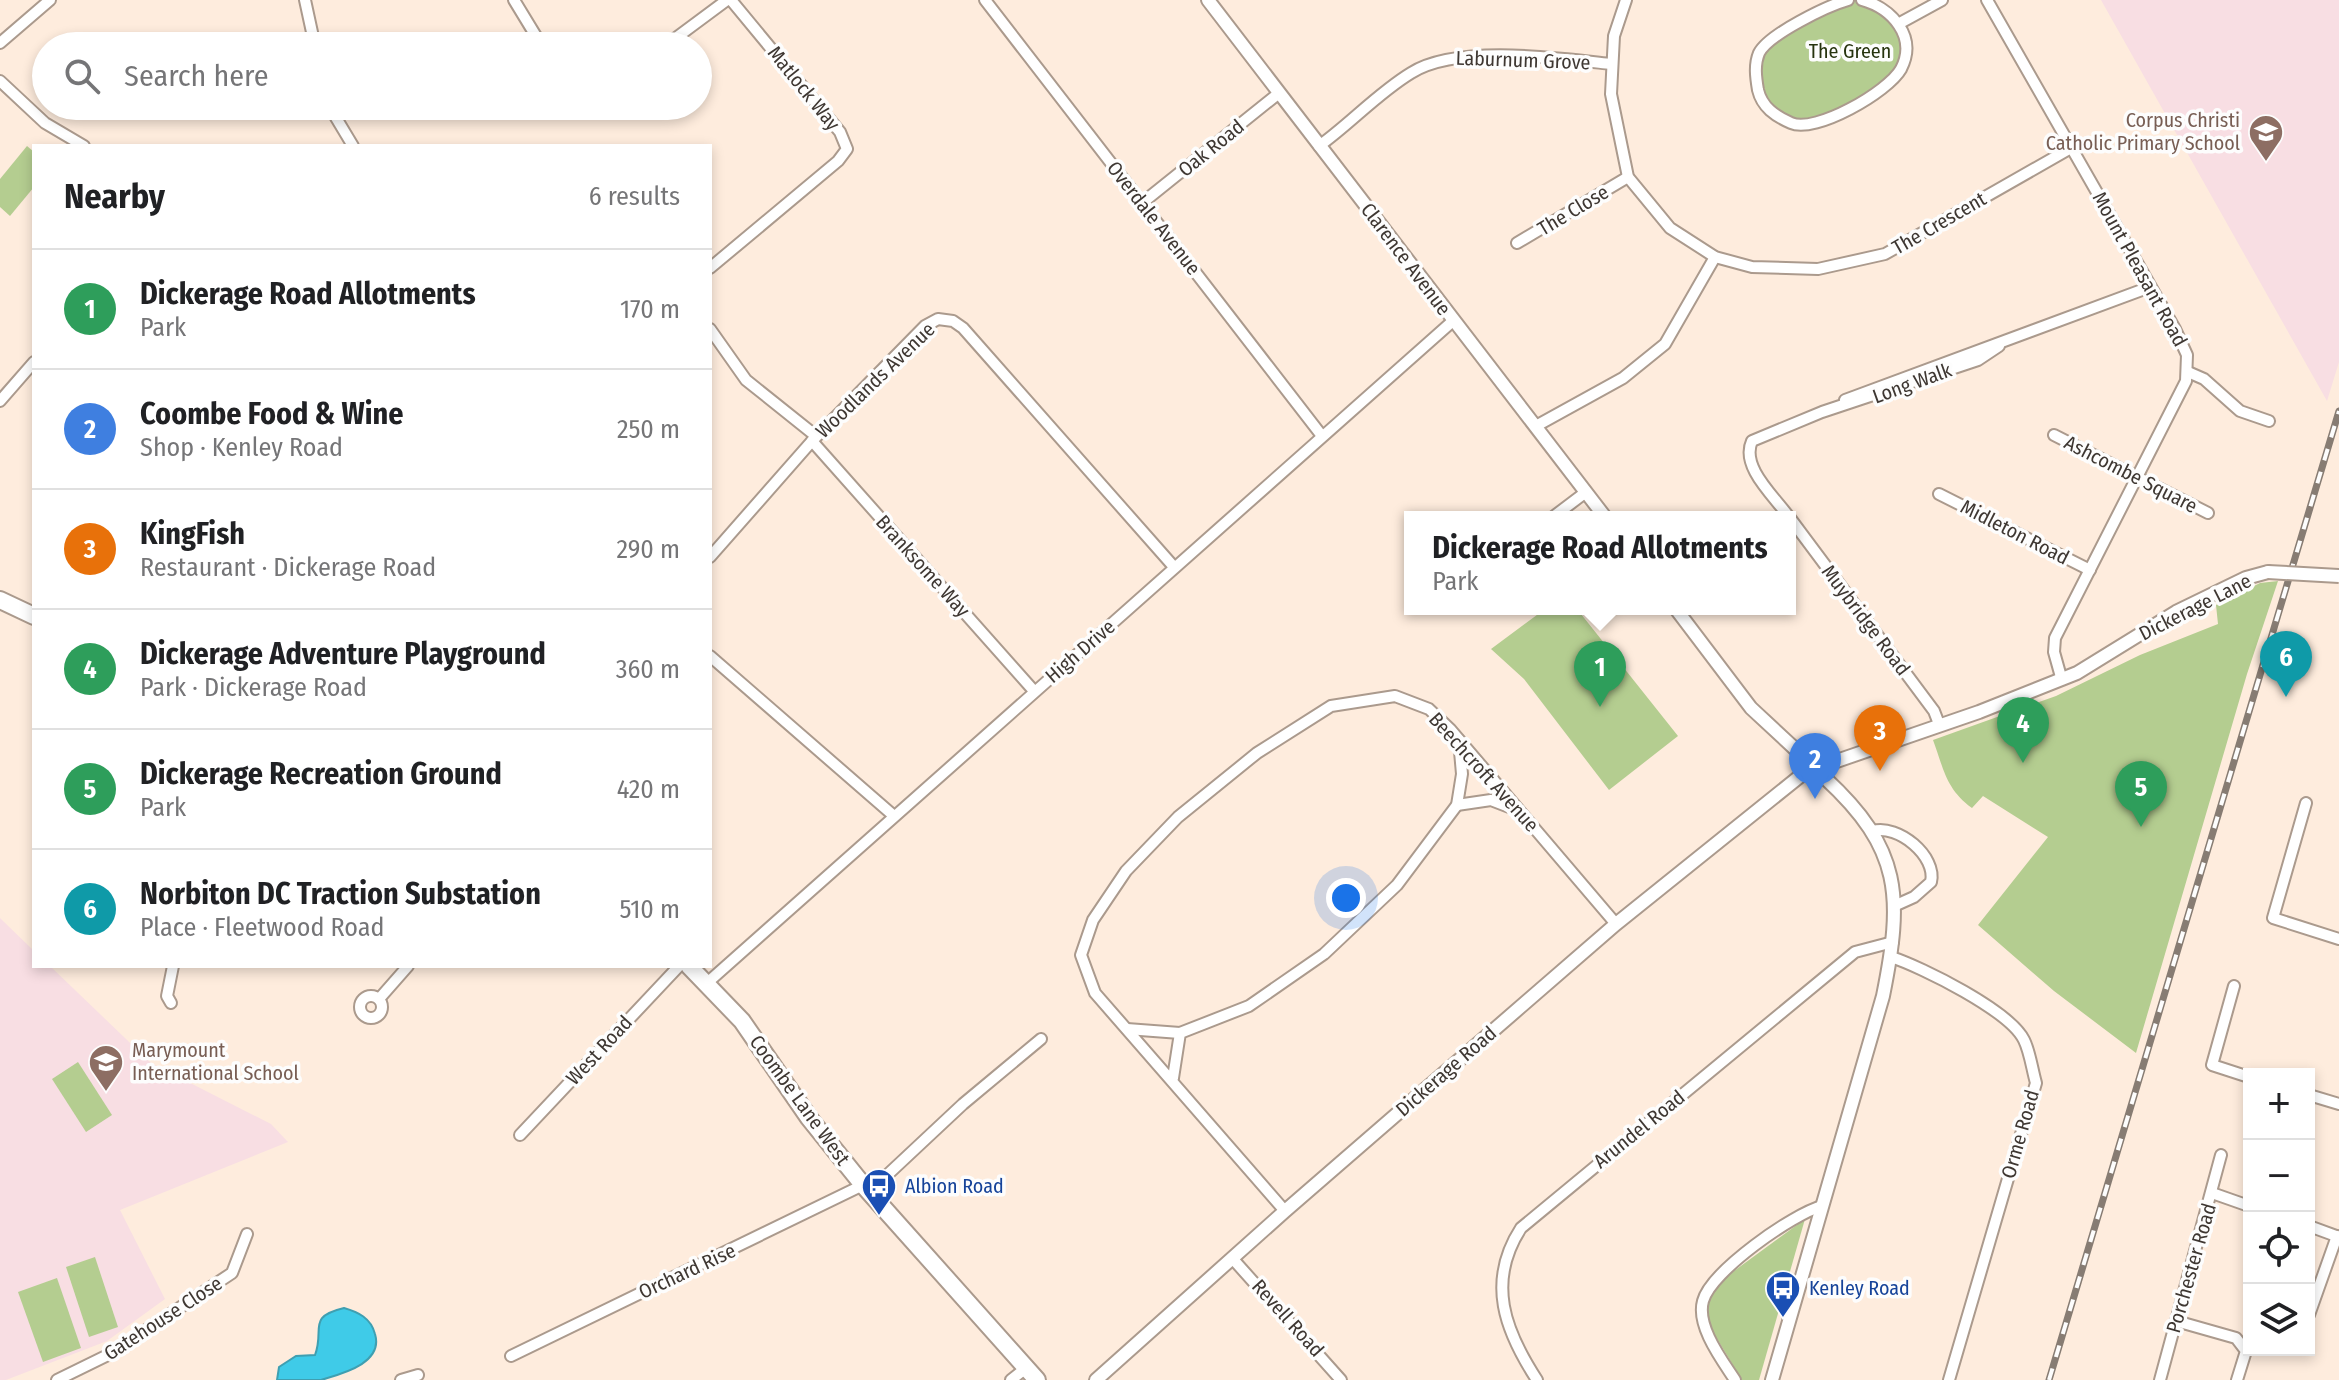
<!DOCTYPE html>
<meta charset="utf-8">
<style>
body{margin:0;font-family:"Fira Sans Condensed",sans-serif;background:#f2f2f2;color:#202124}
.controls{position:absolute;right:24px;bottom:24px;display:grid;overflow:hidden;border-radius:0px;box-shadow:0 4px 12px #0003}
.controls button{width:72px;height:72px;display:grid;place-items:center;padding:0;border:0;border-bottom:2px solid #e0e0e0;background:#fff;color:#202124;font:40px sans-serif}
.you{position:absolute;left:1346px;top:898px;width:28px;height:28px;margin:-20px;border:6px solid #fff;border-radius:50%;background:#1a73e8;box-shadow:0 0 0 12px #1a73e833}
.badge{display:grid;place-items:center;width:52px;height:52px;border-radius:50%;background:#766e0c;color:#fff;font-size:26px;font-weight:700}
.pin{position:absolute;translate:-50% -66px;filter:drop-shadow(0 2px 4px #0008)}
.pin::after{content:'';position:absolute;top:42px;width:28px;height:24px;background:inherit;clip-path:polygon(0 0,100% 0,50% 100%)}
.popup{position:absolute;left:1404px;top:511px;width:392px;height:104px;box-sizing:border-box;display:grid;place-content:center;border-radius:0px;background:#fff;filter:drop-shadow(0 2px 6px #0005);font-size:26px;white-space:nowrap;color:#757577}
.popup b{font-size:30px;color:#202124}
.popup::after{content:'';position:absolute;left:50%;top:100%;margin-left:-16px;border:16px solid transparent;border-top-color:#fff}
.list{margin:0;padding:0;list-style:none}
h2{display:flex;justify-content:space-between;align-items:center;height:104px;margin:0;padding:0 32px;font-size:34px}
h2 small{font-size:26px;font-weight:400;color:#757577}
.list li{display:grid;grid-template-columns:52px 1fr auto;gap:24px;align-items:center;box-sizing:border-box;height:120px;padding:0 32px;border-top:2px solid #e0e0e0}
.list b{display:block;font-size:30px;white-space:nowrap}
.list p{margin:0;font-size:26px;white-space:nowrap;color:#757577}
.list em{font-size:26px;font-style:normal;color:#757577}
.icon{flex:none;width:44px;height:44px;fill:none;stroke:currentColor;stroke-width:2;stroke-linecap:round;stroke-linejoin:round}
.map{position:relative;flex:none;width:2339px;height:1380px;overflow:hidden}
.search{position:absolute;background:#fff;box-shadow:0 4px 12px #0003;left:32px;top:32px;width:680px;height:88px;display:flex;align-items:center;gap:20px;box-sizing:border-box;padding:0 28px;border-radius:44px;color:#757577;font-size:30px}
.panel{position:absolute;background:#fff;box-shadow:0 4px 12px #0003;left:32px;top:144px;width:680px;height:824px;border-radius:0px}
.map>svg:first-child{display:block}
.education{fill:#f8dee3}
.green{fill:#b4cd90}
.water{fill:#3fcbe8;stroke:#3f9fb1;stroke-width:2}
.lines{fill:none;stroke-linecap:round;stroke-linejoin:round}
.minor-casing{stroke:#ab9a8d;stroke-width:14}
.tertiary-casing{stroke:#ab9a8d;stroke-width:16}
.primary-casing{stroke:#ab9a8d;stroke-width:20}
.minor{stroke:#fff;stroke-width:10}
.tertiary{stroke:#fff;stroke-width:12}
.primary{stroke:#fff;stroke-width:16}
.rail-casing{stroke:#877c73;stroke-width:7}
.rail{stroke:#fdfdfd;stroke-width:4;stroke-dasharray:12;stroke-linecap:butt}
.tertiary-bridge-casing{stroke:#ab9a8d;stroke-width:16;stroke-linecap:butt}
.tertiary-bridge{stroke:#fff;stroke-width:12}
.labels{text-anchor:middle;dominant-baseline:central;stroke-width:7;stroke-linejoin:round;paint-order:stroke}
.park-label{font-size:20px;fill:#27340f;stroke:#fdfdfd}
.street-label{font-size:20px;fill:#3e3732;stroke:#fdfdfd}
.education-label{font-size:20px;fill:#785e54;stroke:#fdfdfd;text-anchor:end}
.transit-label{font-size:20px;fill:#164399;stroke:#fdfdfd;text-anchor:start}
</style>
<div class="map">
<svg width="2339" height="1380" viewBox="0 0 2339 1380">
<rect width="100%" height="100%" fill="#feecdd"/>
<g class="education">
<polygon points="2101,0 2339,0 2339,362 2327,401"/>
<polygon points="0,918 34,951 34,966 50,966 151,1063 271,1124 288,1142 120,1210 165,1299 107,1341 6,1380 0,1380"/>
</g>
<g class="green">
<polygon points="1848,0 1862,0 1900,23 1902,68 1883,88 1800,127 1761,101 1759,53 1772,39"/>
<polygon points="27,146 34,152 34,187 10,216 0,207 0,179"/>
<path d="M2278 581 2247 674 2136 1053 2054 991 1978 925 2048 837 1983 796 1972 808C1946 789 1944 770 1933 740L2056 696 2140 655 2218 624 2216 605 2260 583Z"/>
<polygon points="1545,609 1577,609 1678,736 1609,790 1524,679 1491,649"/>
<polygon points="78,1062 112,1115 86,1132 52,1079"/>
<polygon points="1805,1219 1759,1380 1742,1380 1708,1324 1706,1303 1718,1285 1734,1271"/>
<polygon points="95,1257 118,1327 89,1337 66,1267"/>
<polygon points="57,1278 81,1348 43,1362 18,1292"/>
</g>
<path class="water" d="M344 1308C358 1312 371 1318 375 1334 384 1364 340 1374 321 1380 309 1380 290 1380 277 1380L279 1367 296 1356 315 1355C325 1329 306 1317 344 1308Z"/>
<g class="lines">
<g class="minor-casing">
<g id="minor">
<polyline points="305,0 315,46"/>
<polyline points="514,0 542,46"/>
<polyline points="985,0 1322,436"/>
<polyline points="1626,0 1614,36 1611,94 1628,177 1670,228 1715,257 1752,267 1818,269 1885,254 2071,148"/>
<path d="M1848 0C1827 6 1769 34 1759 53 1754 65 1756 78 1758 90 1762 107 1775 116 1791 123 1815 134 1888 92 1901 69 1918 36 1891 8 1862 0"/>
<polyline points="1987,0 2175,329 2187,355 2186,381 2055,638 2054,652 2061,677"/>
<polyline points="1900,23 1942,0"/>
<polyline points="0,43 50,0"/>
<polyline points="665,46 727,0"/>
<polyline points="0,81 45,123 84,146"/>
<polyline points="329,106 353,146"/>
<path d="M1319 146C1351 123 1378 93 1411 73 1457 44 1557 58 1611 64"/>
<polyline points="1142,203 1279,93"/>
<polyline points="1517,243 1628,177"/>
<polyline points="710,268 838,161 847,149 840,132 731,0"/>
<polyline points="710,329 746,380 816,436"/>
<polyline points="2188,372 2204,379 2240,411 2269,421"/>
<polyline points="1845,400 2150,287"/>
<polyline points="0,401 34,362"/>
<polyline points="1536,426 1623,378 1665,344 1715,257"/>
<polyline points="2054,435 2208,513"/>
<polyline points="812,441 1034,691"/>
<polyline points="1939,494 2090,570"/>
<polyline points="1553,517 1586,492"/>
<path d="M1789 517C1775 497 1740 467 1752 441L1822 412 1978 360 1999 346"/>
<polyline points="1790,518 1934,711 1939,724"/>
<polyline points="710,557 812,441 925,326 938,319 953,321 963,328 1174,567"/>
<polyline points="710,656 894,816"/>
<polyline points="2306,803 2273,918 2339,939"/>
<polyline points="1457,805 1491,800 1517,810"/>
<path d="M1873 831C1898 824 1937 856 1931 882L1914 897 1894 906"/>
<path d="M1891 957C1922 967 2010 1011 2024 1040 2030 1052 2032 1069 2036 1083L1949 1380"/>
<polyline points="707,983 1454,320"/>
<polyline points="2234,986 2212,1065 2249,1077"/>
<circle cx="371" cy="1007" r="11"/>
<polyline points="379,999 408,966"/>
<polyline points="171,1003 167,996 173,966"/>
<polyline points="1127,1029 1180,1033"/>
<polyline points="1173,1078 1180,1033 1249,1006 1324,954 1397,885 1457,805 1462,774 1459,740"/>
<polyline points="2309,1095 2339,1104"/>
<polyline points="520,1135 679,966"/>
<polyline points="869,1192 963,1104 1041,1039"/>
<polyline points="2212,1193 2249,1206"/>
<polyline points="1285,1211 1095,993 1081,955 1093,920 1126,871 1178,817 1257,753 1331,706 1395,696 1429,709 1450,729 1616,924"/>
<polyline points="2309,1226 2339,1237"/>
<polyline points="1232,1258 1341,1380"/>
<polyline points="2309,1315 2337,1236"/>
<polyline points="2176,1321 2236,1338 2246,1351 2237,1380"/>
<polyline points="511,1356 863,1185"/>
<polyline points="57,1380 110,1354 232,1273 247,1234"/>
<polyline points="401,1380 418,1375"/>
<polyline points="1011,1380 1026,1368"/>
<path d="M1537 1380C1505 1331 1486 1282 1521 1228L1855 952 1893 942"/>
<path d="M1735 1380C1722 1360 1696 1326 1703 1301 1711 1271 1793 1214 1822 1206"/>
<polyline points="2160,1380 2221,1155"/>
</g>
</g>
<g class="tertiary-casing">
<g id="tertiary">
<polyline points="1208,0 1605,517"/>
<polyline points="1676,609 1751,708 1807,760"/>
<polyline points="1828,764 1979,712 2077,673 2176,612 2246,578 2268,572"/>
<polyline points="1096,1380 1285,1211 1616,924 1804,773"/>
<path d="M1772 1380 1883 996C1903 897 1902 849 1825 778"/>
</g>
</g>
<g class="primary-casing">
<g id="primary">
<polyline points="0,600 34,616"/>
<polyline points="689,966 742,1021 809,1118 863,1185 1037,1380"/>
</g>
</g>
<use href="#minor" class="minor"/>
<use href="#tertiary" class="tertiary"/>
<use href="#primary" class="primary"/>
<g class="rail-casing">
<polyline id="rail" points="2049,1380 2339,411"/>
</g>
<use href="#rail" class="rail"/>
<g class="tertiary-bridge-casing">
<polyline id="tertiary-bridge" points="2268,572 2339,576"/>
</g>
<use href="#tertiary-bridge" class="tertiary-bridge"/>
</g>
<defs>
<g id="school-pin" transform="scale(1.8)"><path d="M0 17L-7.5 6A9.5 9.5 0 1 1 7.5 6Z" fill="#8d6e63" stroke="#fdfdfd"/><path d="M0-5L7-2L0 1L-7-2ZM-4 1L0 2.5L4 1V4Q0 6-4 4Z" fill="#fff"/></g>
<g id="bus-pin" transform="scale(1.8)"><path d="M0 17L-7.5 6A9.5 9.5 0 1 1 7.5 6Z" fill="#1a4fb4" stroke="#fdfdfd"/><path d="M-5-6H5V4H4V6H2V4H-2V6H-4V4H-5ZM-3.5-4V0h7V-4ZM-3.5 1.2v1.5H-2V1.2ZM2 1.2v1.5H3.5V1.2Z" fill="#fff"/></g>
</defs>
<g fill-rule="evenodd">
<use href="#school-pin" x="2266" y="132"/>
<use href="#school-pin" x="106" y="1062"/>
<use href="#bus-pin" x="879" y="1186"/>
<use href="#bus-pin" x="1783" y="1288"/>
</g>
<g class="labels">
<g class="park-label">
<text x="1850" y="51">The Green</text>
</g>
<g class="street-label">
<text transform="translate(1523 60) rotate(2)">Laburnum Grove</text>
<text transform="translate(804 88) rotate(51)">Matlock Way</text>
<text transform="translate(1211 148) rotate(-39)">Oak Road</text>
<text transform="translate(1573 210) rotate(-31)">The Close</text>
<text transform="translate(1154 218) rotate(52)">Overdale Avenue</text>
<text transform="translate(1939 223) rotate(-30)">The Crescent</text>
<text transform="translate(1406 259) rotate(53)">Clarence Avenue</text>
<text transform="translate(2140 269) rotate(61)">Mount Pleasant Road</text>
<text transform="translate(875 380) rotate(-44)">Woodlands Avenue</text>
<text transform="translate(1912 383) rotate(-20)">Long Walk</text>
<text transform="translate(2131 474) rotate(27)">Ashcombe Square</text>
<text transform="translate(2015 532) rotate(27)">Midleton Road</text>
<text transform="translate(923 566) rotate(48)">Branksome Way</text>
<text transform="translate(2195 607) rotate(-27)">Dickerage Lane</text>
<text transform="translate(1866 620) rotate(53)">Muybridge Road</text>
<text transform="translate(1080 651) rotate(-41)">High Drive</text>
<text transform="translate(1484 772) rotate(48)">Beechcroft Avenue</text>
<text transform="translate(599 1050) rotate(-47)">West Road</text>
<text transform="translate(1446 1071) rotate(-41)">Dickerage Road</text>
<text transform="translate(800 1100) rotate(54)">Coombe Lane West</text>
<text transform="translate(1639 1129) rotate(-39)">Arundel Road</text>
<text transform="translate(2020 1134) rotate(-74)">Orme Road</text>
<text transform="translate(2191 1268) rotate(-74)">Porchester Road</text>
<text transform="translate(687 1271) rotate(-25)">Orchard Rise</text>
<text transform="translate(163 1318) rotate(-33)">Gatehouse Close</text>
<text transform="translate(1288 1318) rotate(48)">Revell Road</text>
</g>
<g class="education-label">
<text x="2240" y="120">Corpus Christi<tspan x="2240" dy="23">Catholic Primary School</tspan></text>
<text x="132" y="1050" text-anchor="start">Marymount<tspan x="132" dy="23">International School</tspan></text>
</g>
<g class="transit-label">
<text x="905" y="1186">Albion Road</text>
<text x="1809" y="1288">Kenley Road</text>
</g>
</g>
</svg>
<div class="controls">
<button>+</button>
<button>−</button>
<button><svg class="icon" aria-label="locate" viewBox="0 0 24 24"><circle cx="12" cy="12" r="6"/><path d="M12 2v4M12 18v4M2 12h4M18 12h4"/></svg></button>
<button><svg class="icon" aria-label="layers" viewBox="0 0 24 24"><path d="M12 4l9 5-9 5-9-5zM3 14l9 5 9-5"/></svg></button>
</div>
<div class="you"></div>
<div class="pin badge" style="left:1600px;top:707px;background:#2e9e5b">1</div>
<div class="popup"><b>Dickerage Road Allotments</b>Park</div>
<div class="pin badge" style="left:1815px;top:799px;background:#3f7fe0">2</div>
<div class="pin badge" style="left:1880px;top:771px;background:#e8710a">3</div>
<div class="pin badge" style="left:2023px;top:763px;background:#2e9e5b">4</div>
<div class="pin badge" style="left:2141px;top:827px;background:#2e9e5b">5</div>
<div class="pin badge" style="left:2286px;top:697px;background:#0f9aa8">6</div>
<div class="search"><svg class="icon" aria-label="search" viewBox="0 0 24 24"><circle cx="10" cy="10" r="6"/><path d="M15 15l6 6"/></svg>Search here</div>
<section class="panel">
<h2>Nearby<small>6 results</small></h2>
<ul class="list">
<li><span class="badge" style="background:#2e9e5b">1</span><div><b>Dickerage Road Allotments</b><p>Park</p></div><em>170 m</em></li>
<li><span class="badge" style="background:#3f7fe0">2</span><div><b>Coombe Food &amp; Wine</b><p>Shop · Kenley Road</p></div><em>250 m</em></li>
<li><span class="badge" style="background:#e8710a">3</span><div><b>KingFish</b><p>Restaurant · Dickerage Road</p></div><em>290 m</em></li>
<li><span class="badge" style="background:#2e9e5b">4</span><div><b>Dickerage Adventure Playground</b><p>Park · Dickerage Road</p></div><em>360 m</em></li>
<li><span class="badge" style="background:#2e9e5b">5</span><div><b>Dickerage Recreation Ground</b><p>Park</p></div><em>420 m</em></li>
<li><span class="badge" style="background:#0f9aa8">6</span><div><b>Norbiton DC Traction Substation</b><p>Place · Fleetwood Road</p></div><em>510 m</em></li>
</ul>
</section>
</div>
